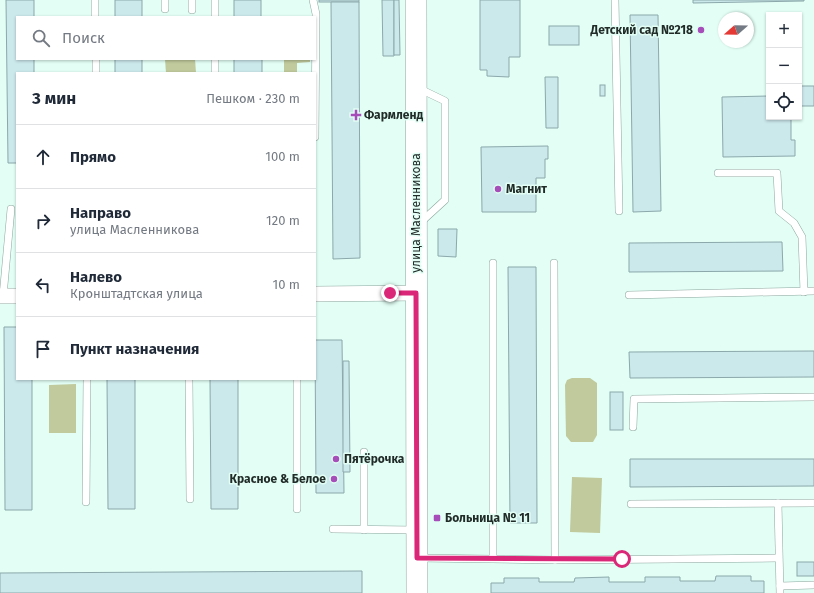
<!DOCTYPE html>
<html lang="ru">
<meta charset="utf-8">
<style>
body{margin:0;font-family:"Fira Sans",sans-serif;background:#f6f6f7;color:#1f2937}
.controls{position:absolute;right:12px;top:12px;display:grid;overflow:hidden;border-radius:0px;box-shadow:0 1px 3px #0004}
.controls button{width:36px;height:36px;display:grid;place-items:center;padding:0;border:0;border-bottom:1px solid #e0e1e3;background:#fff;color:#1f2937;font:20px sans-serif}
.compass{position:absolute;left:718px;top:12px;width:36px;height:36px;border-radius:50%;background:#fff;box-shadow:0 1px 3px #0004;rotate:250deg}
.stop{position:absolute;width:12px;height:12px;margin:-9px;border:3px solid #db2777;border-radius:50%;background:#fff}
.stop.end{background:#db2777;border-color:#fff;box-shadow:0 1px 4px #0008}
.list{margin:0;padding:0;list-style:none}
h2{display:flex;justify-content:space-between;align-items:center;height:52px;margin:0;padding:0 16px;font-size:17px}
h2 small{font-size:13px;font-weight:400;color:#747a83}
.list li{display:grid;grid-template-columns:26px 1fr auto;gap:12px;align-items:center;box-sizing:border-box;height:64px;padding:0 16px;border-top:1px solid #e0e1e3}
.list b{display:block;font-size:15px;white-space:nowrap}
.list p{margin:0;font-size:13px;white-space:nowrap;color:#747a83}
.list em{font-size:13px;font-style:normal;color:#747a83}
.icon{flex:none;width:22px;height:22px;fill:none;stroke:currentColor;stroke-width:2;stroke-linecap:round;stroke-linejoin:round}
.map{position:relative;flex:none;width:814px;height:593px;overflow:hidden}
.search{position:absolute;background:#fff;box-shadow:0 1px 3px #0004;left:16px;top:16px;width:300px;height:44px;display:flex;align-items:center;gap:10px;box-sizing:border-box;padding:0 14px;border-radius:0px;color:#747a83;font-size:15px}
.panel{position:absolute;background:#fff;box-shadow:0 1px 3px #0004;left:16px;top:72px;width:300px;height:308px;border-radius:0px}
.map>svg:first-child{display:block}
.green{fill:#c0ca9c}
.building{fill:#cbe8eb;stroke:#8ca8ab}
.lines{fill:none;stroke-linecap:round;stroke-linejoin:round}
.lane-casing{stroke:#8ca69e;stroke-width:8}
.street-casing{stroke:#8ca69e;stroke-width:16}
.secondary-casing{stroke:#8ca69e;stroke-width:22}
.lane{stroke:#fff;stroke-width:7}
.street{stroke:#fff;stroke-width:15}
.secondary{stroke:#fff;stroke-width:21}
.route{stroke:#db2777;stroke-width:5}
.poi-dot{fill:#a64db9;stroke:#e2fef5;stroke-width:1.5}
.labels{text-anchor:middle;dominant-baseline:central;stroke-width:3;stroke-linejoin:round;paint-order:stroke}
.poi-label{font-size:12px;font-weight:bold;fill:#212b28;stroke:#e2fef5;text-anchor:start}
.street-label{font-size:12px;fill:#212b28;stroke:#e2fef5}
</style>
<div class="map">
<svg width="814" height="593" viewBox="0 0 814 593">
<rect width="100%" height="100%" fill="#e2fef5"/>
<g class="green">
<polygon points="165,59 195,59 196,73 166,73"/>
<polygon points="284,59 310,59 310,62 297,63 297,73 284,73"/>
<polygon points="572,378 590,378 597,383 597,435 593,442 571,442 566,436 565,385 567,380"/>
<polygon points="76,384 76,433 49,433 49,385"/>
<polygon points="572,477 602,478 600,533 570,532"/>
</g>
<g class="building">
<polygon points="6,0 34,0 34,17 17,17 17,59 34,59 34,73 17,73 17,163 8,163"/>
<rect x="115" y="0" width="27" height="17"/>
<rect x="234" y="0" width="27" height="17"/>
<rect x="319" y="0" width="40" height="2"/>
<polygon points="382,0 394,0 394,56 383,56"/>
<polygon points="394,0 399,0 400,55 394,55"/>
<polygon points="480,0 520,0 520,57 509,57 509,77 487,76 487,70 480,70"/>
<polygon points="693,0 804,0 804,1 693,3"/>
<polygon points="331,2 359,2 360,258 333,259"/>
<polygon points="630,15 658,15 661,211 633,212"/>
<rect x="549" y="26" width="30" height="19"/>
<rect x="115" y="59" width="27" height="14"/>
<rect x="234" y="59" width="28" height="14"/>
<polygon points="545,77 558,77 558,128 546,128"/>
<rect x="600" y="85" width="5" height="11"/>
<rect x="799" y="86" width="15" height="20"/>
<polygon points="769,96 769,117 791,117 791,140 795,140 795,156 723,157 722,97"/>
<polygon points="548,146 548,159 545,159 545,178 536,178 536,212 482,212 481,147"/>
<polygon points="438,229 457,229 456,257 438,256"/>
<polygon points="782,242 783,271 629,272 629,243"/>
<polygon points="508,267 536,267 537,523 510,523"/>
<polygon points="4,327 17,327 17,379 32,379 32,510 5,510"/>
<polygon points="315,340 342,340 344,493 316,493"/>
<polygon points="814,351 814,377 630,378 629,352"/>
<polygon points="343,361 349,361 350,472 343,472"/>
<polygon points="107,379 135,379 135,509 108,509"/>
<polygon points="210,379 238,379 238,509 211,509"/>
<rect x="610" y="392" width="13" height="38"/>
<polygon points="630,459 814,459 814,486 630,487"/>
<rect x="797" y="562" width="17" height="14"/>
<polygon points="362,571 362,593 0,593 0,573"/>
<polygon points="716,576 751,576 751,581 764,581 764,593 491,593 491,583 504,583 504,578 539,578 539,582 574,582 575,578 609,577 609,582 645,582 645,577 680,577 680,581 715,581"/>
</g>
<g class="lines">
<g class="lane-casing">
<g id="lane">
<polyline points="95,0 95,17"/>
<polyline points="215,0 215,17"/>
<polyline points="313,0 316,14 315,137"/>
<polyline points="615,0 619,211"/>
<polyline points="165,9 165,0"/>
<polyline points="192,10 192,0"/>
<polyline points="96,59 96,73"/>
<polyline points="215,59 215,73"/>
<polyline points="418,88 445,101 445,200 421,222"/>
<polyline points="718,173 777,173 779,211 794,223 802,237 804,292"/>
<polyline points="493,263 493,558"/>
<polyline points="554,263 555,560"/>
<polyline points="629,295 814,291"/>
<polyline points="3,296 11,209"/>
<polyline points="189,379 190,499"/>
<polyline points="297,379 297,509"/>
<polyline points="633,427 634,399 814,397"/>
<polyline points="86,502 87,379"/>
<polyline points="778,503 780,593"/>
<polyline points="631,504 814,503"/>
<polyline points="333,529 415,530"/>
<polyline points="364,530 364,452"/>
<polyline points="419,558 555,560 778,558"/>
<polyline points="780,586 814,585"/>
</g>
</g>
<g class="street-casing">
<g id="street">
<polyline points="315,294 416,293"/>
<polyline points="0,296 17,296"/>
</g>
</g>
<g class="secondary-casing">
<polyline id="secondary" points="416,0 417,593"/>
</g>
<use href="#lane" class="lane"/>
<use href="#street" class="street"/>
<use href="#secondary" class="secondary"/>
</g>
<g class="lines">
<polyline class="route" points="390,293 416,293 417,558 622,559"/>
</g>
<g class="poi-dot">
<circle cx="701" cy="30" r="4"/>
<path d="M354 109h4v4h4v4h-4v4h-4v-4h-4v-4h4z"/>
<circle cx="498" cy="189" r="4"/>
<circle cx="336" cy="459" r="4"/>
<circle cx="334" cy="479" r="4"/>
<rect x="433" y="514" width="8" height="8" rx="2"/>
</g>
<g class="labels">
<g class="poi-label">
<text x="693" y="30" text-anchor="end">Детский сад №218</text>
<text x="364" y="115">Фармленд</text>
<text x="506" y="189">Магнит</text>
<text x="344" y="459">Пятёрочка</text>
<text x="326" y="479" text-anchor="end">Красное &amp; Белое</text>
<text x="445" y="518">Больница № 11</text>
</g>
<g class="street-label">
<text transform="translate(416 213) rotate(-90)">улица Масленникова</text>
</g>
</g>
</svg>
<div class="controls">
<button>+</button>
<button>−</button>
<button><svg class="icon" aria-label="locate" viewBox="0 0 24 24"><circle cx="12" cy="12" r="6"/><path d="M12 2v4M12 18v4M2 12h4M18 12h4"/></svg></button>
</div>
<svg class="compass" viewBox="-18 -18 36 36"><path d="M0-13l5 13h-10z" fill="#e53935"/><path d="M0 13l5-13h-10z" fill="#747a83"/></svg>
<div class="stop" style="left:622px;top:559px"></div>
<div class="stop end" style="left:390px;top:293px"></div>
<div class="search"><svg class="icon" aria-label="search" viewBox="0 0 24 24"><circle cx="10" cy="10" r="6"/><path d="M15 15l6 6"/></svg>Поиск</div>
<section class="panel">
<h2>3 мин<small>Пешком · 230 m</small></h2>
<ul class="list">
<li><svg class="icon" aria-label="ahead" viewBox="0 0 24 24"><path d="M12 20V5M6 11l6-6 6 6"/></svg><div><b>Прямо</b></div><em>100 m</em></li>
<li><svg class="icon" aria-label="right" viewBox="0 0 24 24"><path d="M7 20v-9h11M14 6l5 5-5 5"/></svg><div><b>Направо</b><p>улица Масленникова</p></div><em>120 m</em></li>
<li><svg class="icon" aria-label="left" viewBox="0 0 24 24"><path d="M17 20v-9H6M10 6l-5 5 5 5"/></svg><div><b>Налево</b><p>Кронштадтская улица</p></div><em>10 m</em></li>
<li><svg class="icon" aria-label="arrive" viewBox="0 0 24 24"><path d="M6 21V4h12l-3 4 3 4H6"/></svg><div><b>Пункт назначения</b></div></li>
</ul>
</section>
</div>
